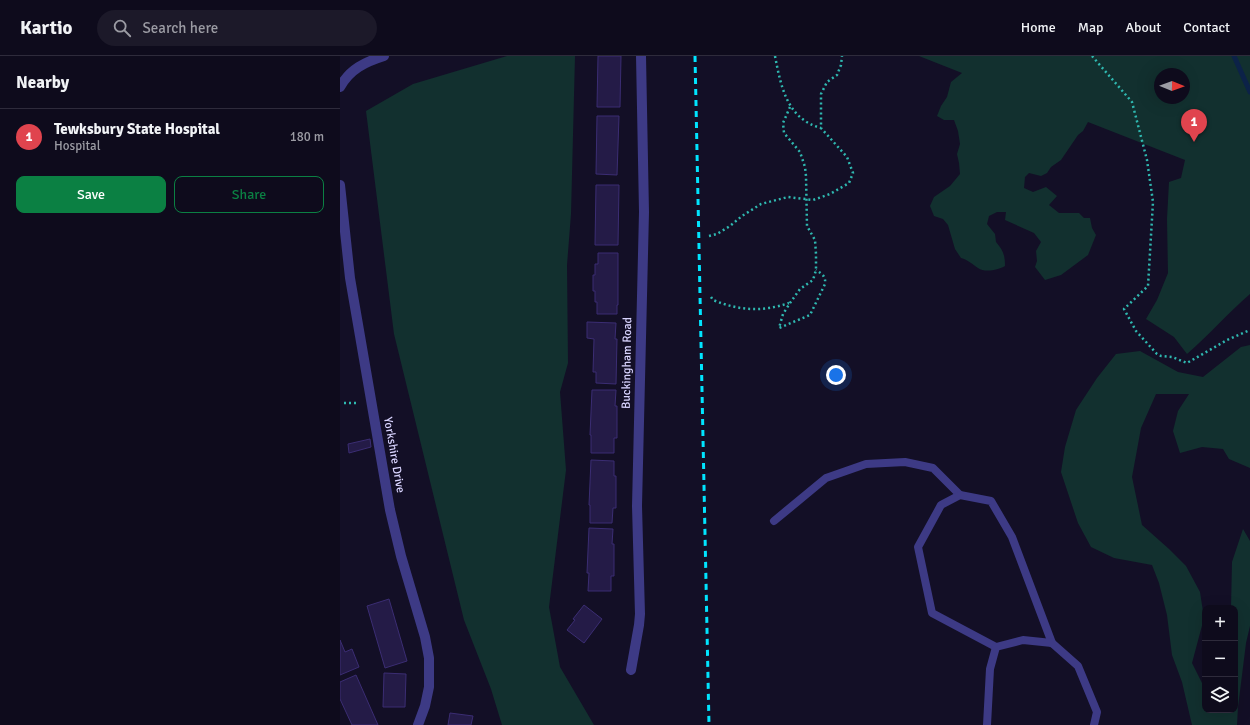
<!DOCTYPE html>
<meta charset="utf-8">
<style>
body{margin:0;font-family:Signika,sans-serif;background:#1c1929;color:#f1f3f6}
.controls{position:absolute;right:12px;bottom:12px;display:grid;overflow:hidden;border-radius:8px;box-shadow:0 4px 16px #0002}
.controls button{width:36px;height:36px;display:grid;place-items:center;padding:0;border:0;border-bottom:1px solid #2e2b3b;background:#0e0b1c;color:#f1f3f6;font:20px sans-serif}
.compass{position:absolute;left:814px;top:12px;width:36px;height:36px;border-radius:50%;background:#0e0b1c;box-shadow:0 4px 16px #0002;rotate:91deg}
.you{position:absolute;left:496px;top:319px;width:14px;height:14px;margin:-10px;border:3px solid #fff;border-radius:50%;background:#1a73e8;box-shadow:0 0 0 6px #1a73e833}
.badge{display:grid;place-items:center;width:26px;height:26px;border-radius:50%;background:#0b8043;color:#fff;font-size:13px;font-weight:700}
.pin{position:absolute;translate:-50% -33px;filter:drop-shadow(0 1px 2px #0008)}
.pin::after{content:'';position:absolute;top:21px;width:14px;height:12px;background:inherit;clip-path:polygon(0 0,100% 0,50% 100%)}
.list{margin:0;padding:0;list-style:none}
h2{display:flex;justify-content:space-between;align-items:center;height:52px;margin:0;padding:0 16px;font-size:17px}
h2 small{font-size:13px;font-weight:400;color:#9b9ba3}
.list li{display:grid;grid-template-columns:26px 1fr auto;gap:12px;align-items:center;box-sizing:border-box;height:56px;padding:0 16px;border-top:1px solid #2e2b3b}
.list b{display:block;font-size:15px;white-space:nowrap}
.list p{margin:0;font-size:13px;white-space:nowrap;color:#9b9ba3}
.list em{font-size:13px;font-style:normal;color:#9b9ba3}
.actions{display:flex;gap:8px;padding:12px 16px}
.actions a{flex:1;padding:9px 0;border:1px solid #0b8043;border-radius:8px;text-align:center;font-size:14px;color:#0b8043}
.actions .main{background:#0b8043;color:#fff}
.icon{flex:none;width:22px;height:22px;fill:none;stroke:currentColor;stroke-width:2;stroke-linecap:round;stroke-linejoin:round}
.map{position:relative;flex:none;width:910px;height:669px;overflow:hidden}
header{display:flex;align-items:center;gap:24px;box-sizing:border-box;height:56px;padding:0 20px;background:#0e0b1c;border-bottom:1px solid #2e2b3b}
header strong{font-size:19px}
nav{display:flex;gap:22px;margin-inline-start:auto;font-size:14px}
.search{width:280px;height:36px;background:#1c1929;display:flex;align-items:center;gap:10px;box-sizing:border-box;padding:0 14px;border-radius:22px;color:#9b9ba3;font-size:15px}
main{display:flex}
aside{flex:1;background:#0e0b1c}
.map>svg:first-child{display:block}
.green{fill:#12302f;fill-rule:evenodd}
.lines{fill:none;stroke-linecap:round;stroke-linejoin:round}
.stream{stroke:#0c2248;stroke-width:5}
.building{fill:#241b47;stroke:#3b2d73}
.path{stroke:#2fb8b0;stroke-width:2.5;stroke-dasharray:2 3;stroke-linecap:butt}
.lane{stroke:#3d3a85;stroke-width:8}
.street{stroke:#3d3a85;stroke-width:10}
.rail{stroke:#00e5ff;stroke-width:3;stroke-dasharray:6 5;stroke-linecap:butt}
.labels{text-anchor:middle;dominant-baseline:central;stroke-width:3;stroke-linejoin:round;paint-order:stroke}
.street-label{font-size:12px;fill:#d9d4ff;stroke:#130f26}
</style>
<header>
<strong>Kartio</strong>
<div class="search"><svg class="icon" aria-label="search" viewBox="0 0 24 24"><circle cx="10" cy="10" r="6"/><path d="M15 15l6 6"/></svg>Search here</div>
<nav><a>Home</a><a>Map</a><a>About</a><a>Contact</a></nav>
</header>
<main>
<aside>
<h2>Nearby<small></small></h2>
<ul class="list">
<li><span class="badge" style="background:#e0444e">1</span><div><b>Tewksbury State Hospital</b><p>Hospital</p></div><em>180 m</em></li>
</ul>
<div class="actions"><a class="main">Save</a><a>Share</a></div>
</aside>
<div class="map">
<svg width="910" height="669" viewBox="0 0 910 669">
<rect width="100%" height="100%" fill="#130f26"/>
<g class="green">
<polygon points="167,0 235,0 231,158 227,209 228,307 220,336 226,414 209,551 220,611 254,669 162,669 151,633 124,564 54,278 26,55 73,28"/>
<path d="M579 0H910V238C888 257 869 279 847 298L834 281 806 263 817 244 828 217 827 163 829 126 841 122 845 104 748 66 743 75 738 79 721 104 711 111 707 117 701 120 689 117 685 121 684 132 693 136 706 131 717 140 709 149 719 157H739L744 162H750L752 172 756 179 748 199 721 219 705 224 695 211 697 205 696 195 701 186 694 177 665 164 666 156H657L649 160 647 168 655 178 656 186C663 194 665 199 665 210 658 214 645 217 638 212 632 208 628 204 621 202L615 193 608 169 603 163 594 160 590 150 594 141 610 130 620 118 619 107 617 98 620 88 618 75 614 64H604L597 60 601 50 607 41 611 26 622 17ZM820 18H844V42H820Z"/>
<polygon points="910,289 910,412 889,403 883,393 862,391 840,397 833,375 838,355 849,338 816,338 801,372 792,421 802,469 829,493 846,510 860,536 864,562 852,607 862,627 865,629 865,654 895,654 895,552 891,552 892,506 903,473 910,485 910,570 906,587 898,651 897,669 852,669 842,626 832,599 827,559 819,527 812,509 774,502 751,491 738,467 721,416 725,391 736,354 757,322 776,298 800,295 838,316 863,321 901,291"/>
</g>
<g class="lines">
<polyline class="stream" points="894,0 910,36"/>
</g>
<g class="building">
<polygon points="258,0 281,0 280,51 257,51"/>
<polygon points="257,60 279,60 277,119 256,118"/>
<polygon points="256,129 279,129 278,189 255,189"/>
<polygon points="258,197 278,197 278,249 277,249 277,258 257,258 257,246 255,246 255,235 253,235 253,219 255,219 255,208 258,208"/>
<polygon points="247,266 276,267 275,283 277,283 276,328 256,327 256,316 253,316 254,283 247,282"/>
<polygon points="252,334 276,334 275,350 277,350 277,382 274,382 274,397 251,397 251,379 250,379"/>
<polygon points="30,383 31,391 9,397 8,388"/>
<polygon points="251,404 274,405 274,420 276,420 276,452 273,452 272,467 250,467 250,449 249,449"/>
<polygon points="249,472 273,473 272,488 274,488 274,520 271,520 271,535 248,535 249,517 247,517"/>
<polygon points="49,543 67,605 45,612 27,550"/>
<polygon points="244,549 262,563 244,587 227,574 235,564 233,563"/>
<polygon points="0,584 5,596 12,593 19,611 0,619"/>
<polygon points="44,617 66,618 65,651 43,651"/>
<polygon points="16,619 38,669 12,669 0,643 0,626"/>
<polygon points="110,657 133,660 131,669 108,669"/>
</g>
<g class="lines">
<g class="path">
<path d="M435 0C441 31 447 63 481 72"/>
<polyline points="752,0 792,46 807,104 813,146 808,230 784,253 796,275 817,298 821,300 832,301 847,307 887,284 910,274"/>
<path d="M450 51 443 67 444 77 460 96 465 111 466 120 467 170 475 184 476 198V214L473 224 460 233 450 247 443 258 439 272 470 259 485 228C486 220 482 218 476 214"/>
<polyline points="369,180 377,178 390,170 402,160 421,148 448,141 473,144 490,138 509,127 513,117 507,101 481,72 481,38 487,26 497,19 501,9 502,0"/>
<path d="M371 241 373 244C400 255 422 256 449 247"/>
<polyline points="4,347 19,347"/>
</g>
<g class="lane">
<polyline points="434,465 486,422 526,408 565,406 593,412 620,439"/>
<polyline points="656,591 592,557 578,491 601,449 620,439 651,445 672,481 712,587"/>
<polyline points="647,669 650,613 656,591 683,584 712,587 738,610 757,656 754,669"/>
</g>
<g class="street">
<path d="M0 31C10 13 25 6 44 0"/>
<polyline points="0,129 10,222 50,454 61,500 85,581 89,602 89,631 85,650 78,669"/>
<polyline points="291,614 299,569 300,558 297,450 304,156 301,0"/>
</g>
<polyline class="rail" points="355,0 369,669"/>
</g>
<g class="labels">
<g class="street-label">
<text transform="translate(287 307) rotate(-89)">Buckingham Road</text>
<text transform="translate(54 399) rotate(80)">Yorkshire Drive</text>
</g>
</g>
</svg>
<div class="controls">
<button>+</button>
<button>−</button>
<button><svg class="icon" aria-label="layers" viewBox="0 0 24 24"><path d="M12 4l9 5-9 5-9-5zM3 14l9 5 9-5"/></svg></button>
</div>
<svg class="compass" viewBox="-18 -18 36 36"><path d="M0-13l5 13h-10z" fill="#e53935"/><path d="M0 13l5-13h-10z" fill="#9b9ba3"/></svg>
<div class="you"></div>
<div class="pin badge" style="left:854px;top:86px;background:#e0444e">1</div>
</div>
</main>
